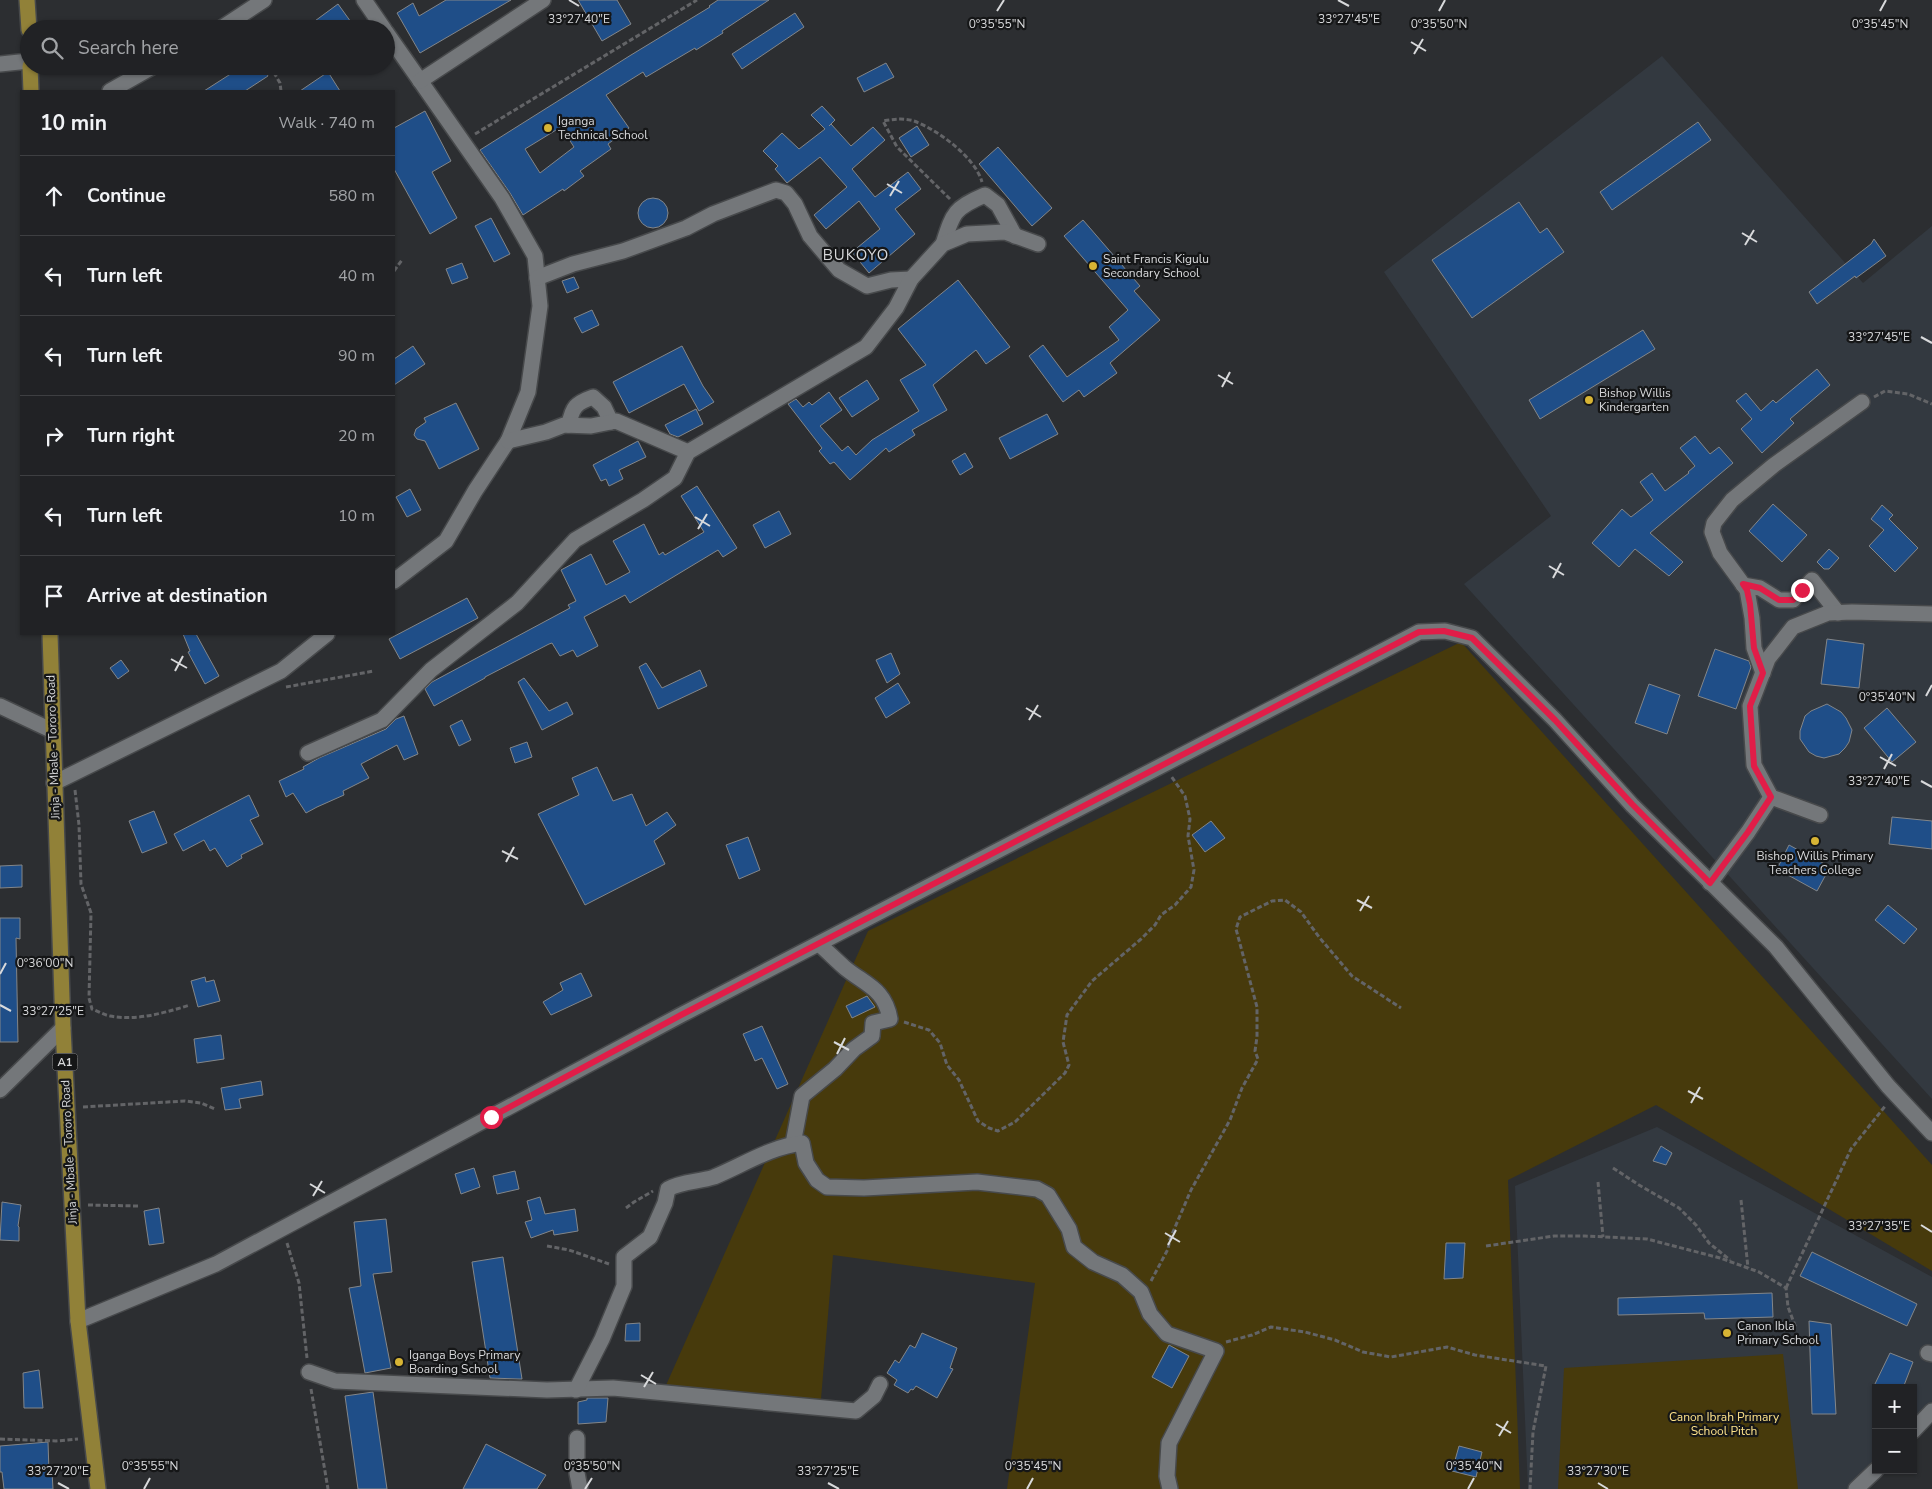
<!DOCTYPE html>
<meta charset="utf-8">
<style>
body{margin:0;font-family:"Nunito Sans",sans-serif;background:#2d2f32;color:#f1f3f6}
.controls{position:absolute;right:15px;bottom:15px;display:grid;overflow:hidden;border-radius:0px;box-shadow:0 1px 4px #0004}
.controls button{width:45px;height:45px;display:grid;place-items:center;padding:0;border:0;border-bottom:1px solid #3e3f42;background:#212225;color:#f1f3f6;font:25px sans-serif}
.stop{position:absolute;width:15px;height:15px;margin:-11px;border:4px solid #e11d48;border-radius:50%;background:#fff}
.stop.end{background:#e11d48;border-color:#fff;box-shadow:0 1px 5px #0008}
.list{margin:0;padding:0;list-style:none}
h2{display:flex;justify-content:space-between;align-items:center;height:65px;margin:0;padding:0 20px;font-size:21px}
h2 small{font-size:16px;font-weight:400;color:#a2a4a7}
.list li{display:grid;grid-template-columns:32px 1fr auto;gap:15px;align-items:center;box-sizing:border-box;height:80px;padding:0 20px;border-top:1px solid #3e3f42}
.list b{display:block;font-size:19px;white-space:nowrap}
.list em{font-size:16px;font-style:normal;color:#a2a4a7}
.icon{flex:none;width:28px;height:28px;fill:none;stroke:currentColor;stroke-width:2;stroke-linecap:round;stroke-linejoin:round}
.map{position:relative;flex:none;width:1932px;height:1489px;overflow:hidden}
.search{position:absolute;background:#212225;box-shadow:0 1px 4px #0004;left:20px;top:20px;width:375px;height:55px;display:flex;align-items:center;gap:12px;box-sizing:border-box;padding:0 18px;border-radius:28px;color:#a2a4a7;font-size:19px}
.panel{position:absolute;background:#212225;box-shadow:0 1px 4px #0004;left:20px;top:90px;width:375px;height:545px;border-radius:0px}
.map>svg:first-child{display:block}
.built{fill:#333940}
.green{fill:#473a0c}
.building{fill:#1f4e88;stroke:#838689;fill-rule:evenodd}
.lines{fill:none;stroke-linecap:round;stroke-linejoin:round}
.minor-casing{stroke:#47494b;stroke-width:18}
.primary-casing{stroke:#47494b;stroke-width:18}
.path{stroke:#636467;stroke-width:3;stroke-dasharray:5 2.5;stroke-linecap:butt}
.minor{stroke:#74777a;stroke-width:15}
.primary{stroke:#918138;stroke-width:15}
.route{stroke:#e11d48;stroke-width:6}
.ticks{fill:none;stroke:#d8d9db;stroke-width:2}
.poi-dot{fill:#d7b434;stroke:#151617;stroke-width:2}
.labels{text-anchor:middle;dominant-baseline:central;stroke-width:4.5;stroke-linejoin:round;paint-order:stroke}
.shield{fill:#151617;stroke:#9e9ea0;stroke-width:1}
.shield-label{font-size:11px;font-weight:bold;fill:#d8d9db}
.poi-label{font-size:12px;fill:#d8d9db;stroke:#151617;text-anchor:start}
.street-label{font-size:12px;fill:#d8d9db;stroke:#151617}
.park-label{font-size:12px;fill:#fce18a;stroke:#151617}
.quarter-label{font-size:15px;letter-spacing:1px;fill:#d8d9db;stroke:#151617}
.ticks-label{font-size:12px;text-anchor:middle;fill:#d8d9db;stroke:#151617;stroke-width:4.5;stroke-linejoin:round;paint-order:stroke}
</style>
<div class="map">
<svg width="1932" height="1489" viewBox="0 0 1932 1489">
<rect width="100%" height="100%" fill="#2c2e31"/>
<g class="built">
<polygon points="1662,56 1863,283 1932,226 1932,1099 1464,584 1551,516 1384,272"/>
<polygon points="1657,1127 1932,1277 1932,1402 1913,1425 1913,1388 1876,1388 1876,1463 1847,1489 1528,1489 1515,1186"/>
</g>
<g class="green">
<polygon points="1461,642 1932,1165 1932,1271 1656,1105 1508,1180 1520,1489 1007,1489 1035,1283 833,1255 821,1399 663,1392 868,931"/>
<polygon points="1783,1354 1798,1489 1558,1489 1564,1368"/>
</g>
<g class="building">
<polygon points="446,0 511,0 420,53 397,13 413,3 419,16"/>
<polygon points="578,0 617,0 631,24 602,41"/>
<path d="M718 0H769L722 31 723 33 696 50 695 48 646 77 643 72 606 95 629 128 608 144 611 149 580 171 584 176 564 191 563 189 523 215 510 193 480 150 631 55 710 7 709 6ZM561 127 574 147 540 173 525 149Z"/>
<polygon points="338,4 356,29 304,29"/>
<polygon points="795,13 804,27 742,69 732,54"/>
<polygon points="886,63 894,77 864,92 857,78"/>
<polygon points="243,66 262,66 268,76 245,91 204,91"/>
<polygon points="328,72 340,91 300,91"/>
<polygon points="822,106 835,120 829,126 831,124 851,146 873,127 885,140 852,169 875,197 908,172 921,189 895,209 915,234 869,273 852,252 880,229 859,201 826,229 814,215 847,187 820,157 787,183 775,169 778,166 763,151 782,133 799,149 825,129 811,115"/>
<polygon points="425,111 451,161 432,172 457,218 430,234 394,169 394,128"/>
<polygon points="1698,122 1711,140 1612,210 1600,192"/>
<polygon points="917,126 929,145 911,157 899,138"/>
<polygon points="998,147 1052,208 1032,226 979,164"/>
<circle cx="653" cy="213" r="15"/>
<polygon points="1519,202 1540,233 1547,228 1564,252 1472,318 1432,260"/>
<polygon points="491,218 510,254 494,262 475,226"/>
<polygon points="1083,220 1140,286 1134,291 1160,320 1110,363 1117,373 1084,397 1079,390 1063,402 1029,356 1043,345 1067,377 1119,340 1109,327 1128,310 1064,236"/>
<polygon points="1874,239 1886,256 1856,278 1855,276 1817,304 1809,292 1871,244"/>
<polygon points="462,263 468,278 452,284 446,269"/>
<polygon points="574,277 579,288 567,293 562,281"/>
<polygon points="958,280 1010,347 986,364 976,350 933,385 947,410 912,430 915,435 889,452 886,448 850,480 834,462 830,464 819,451 822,448 788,404 796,399 803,407 809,402 812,405 829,392 842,410 820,426 842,451 848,446 856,455 872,440 919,411 900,380 926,365 898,329"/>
<polygon points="592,310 599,325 582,333 574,318"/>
<polygon points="1643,330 1655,349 1540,419 1529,400"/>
<polygon points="413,346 425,364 394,385 394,359"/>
<polygon points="682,346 703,386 714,402 699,411 684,384 629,413 613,382"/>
<polygon points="1817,369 1830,385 1790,419 1794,423 1762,453 1741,429 1752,419 1736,401 1746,393 1761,411 1773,400 1776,403"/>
<polygon points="867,380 879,399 852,417 839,398"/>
<polygon points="456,403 479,449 439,469 425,441 417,439 414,435 416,429 426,422 424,418"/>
<polygon points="696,409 703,424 678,437 670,434 665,425"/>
<polygon points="1047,414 1058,434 1010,459 999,438"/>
<polygon points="1695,436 1710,454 1719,447 1733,463 1650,533 1683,562 1669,576 1635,549 1619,567 1592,543 1622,509 1631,517 1653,500 1640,482 1652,473 1665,491 1689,473 1688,472 1695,466 1680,448"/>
<polygon points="638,441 646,457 619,470 623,479 609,486 606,479 601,481 593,465"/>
<polygon points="965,453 973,467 960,475 952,461"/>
<polygon points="697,486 737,548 723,557 718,550 630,603 625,595 584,617 598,646 577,657 573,650 560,656 552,643 549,644 485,677 485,678 434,706 425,689 432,682 570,608 568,605 576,601 561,570 591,554 606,585 630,572 613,541 644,524 659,555 663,552 665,555 704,532 681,496"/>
<polygon points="410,489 421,510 407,517 396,497"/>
<polygon points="1773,504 1807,535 1782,562 1749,531"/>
<polygon points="1882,505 1893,515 1889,519 1918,548 1895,572 1869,546 1884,530 1871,519"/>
<polygon points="779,511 791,534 765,548 753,525"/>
<polygon points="1829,549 1839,558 1829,569 1824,569 1817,562"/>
<polygon points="467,598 478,618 400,659 389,639"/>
<polygon points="183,634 196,634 219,676 205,684 188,652 190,651"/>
<polygon points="1827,639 1864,644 1859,688 1821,684"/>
<polygon points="1715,649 1749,661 1751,667 1736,709 1698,696"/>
<polygon points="891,653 900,674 887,683 876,660"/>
<polygon points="121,660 129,671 118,679 110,668"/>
<polygon points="646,663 662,688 700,670 707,686 658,709 639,667"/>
<polygon points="524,678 549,711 567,702 573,714 542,730 518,682"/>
<polygon points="898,683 910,703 886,718 875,698"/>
<polygon points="1649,684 1680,695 1667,734 1635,723"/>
<polygon points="1827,704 1841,712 1846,718 1852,730 1849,742 1845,748 1839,754 1824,758 1816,756 1809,752 1800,739 1800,731 1805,716 1811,711"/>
<polygon points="1887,708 1916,742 1892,762 1864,728"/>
<polygon points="404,716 418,754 404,760 397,745 361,764 369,778 343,791 344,795 317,807 306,813 293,793 286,797 279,781 304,769 303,767 319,758 386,729 396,719"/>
<polygon points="462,720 471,740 459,746 450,726"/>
<polygon points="527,742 532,757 515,763 510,748"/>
<polygon points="597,767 613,801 632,794 646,826 667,812 676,825 654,841 665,864 585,905 538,814 579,795 572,778"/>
<polygon points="249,795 259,816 250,820 263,844 241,855 242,858 227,867 215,848 210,851 204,840 183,851 174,834"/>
<polygon points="154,811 167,843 142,853 129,821"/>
<polygon points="1892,817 1932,821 1932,849 1889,844"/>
<polygon points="1211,821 1225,838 1205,852 1192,835"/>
<polygon points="748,837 760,870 739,879 726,845"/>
<polygon points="1789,845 1830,867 1817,891 1777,869"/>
<polygon points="22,865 22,887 0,888 0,866"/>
<polygon points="1888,905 1917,929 1904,944 1875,920"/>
<polygon points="0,918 20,918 20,939 16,938 18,1042 0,1042"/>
<polygon points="581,973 592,996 551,1015 543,1002 563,990 560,983"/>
<polygon points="205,977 206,982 214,980 220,1001 198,1007 191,981"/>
<polygon points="867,996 875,1007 852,1018 846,1006"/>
<polygon points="762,1026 788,1084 777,1089 762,1058 755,1061 743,1034"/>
<polygon points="221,1035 224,1059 197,1063 194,1039"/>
<polygon points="261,1081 263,1095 239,1099 241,1108 225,1110 221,1088"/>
<polygon points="1661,1146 1672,1153 1666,1165 1653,1161"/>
<polygon points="474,1168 480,1187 461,1194 455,1174"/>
<polygon points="515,1171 519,1189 497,1194 493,1176"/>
<polygon points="540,1197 545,1214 575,1209 578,1231 554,1235 553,1230 531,1238 525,1222 532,1220 527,1201"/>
<polygon points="2,1202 21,1205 18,1226 19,1227 19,1241 0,1240"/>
<polygon points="159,1208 164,1243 149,1245 144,1211"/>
<polygon points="386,1219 392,1272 373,1274 391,1368 365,1373 349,1288 361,1286 354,1222"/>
<polygon points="1446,1243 1465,1243 1463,1278 1444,1279"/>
<polygon points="1812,1252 1917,1304 1907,1326 1800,1276"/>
<polygon points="503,1257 522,1379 519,1379 490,1378 472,1262"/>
<polygon points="1772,1293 1773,1317 1705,1319 1704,1313 1618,1315 1618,1298"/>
<polygon points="1809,1321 1831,1324 1836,1414 1812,1414"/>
<polygon points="640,1323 640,1341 625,1341 626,1324"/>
<polygon points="922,1333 957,1348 950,1368 953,1369 937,1398 916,1386 913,1390 911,1389 908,1393 894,1385 897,1380 887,1373 895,1360 899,1363 910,1345 915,1348"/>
<polygon points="1169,1345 1189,1356 1172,1388 1152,1377"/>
<polygon points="1890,1353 1913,1362 1903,1388 1873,1388"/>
<polygon points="39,1370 43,1408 24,1408 23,1373"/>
<polygon points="373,1392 387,1489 358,1489 345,1396"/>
<polygon points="587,1398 608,1398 606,1422 578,1424 578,1402 587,1400"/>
<polygon points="48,1442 49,1472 52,1472 53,1489 4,1489 2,1472 0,1472 0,1446"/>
<polygon points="486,1444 546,1475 537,1489 463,1489"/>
<polygon points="1459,1446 1482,1452 1476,1477 1452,1471"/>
</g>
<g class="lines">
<g class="minor-casing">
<g id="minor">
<polyline points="364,0 384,29"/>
<polyline points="220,29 264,0"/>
<polyline points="386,32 502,198 535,256 540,306 528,392 508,441 475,491 446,541 394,581"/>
<polyline points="0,64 29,61"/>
<polyline points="420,81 543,0"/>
<polyline points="110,91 154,66"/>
<path d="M943 244C953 213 954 208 985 195L998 205 1015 236"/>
<polyline points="537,278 573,264 623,251 686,228 713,214 776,190 786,193 795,204 810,236 839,270 867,286 891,280 911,279"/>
<path d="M569 425C572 407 576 403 593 397L604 407 611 422"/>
<polyline points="508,441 546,432 564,425 591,426 616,421 688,452"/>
<polyline points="1743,585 1760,588 1779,600 1793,600 1812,580 1838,613"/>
<polyline points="1763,673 1754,648 1752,618 1747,590 1720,553 1712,532 1714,523 1732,500 1774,465 1862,402"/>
<polyline points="0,706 53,731"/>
<polyline points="308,753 382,720 431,670 517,603 575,540 643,500 675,478 688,452 866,347 896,308 911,279 943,244 967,234 1005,232 1038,244"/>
<polyline points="54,783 281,671 327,634"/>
<polyline points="1771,797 1820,815"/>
<polyline points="1710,883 1748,832 1771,797 1754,765 1750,706 1768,659 1793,627 1828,613 1852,612 1932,614"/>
<polyline points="0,1090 63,1028"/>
<path d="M793 1144 802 1096 835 1069 854 1049 872 1036 873 1023 890 1019C885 989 866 985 845 968 836 960 828 952 819 944"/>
<polyline points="78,1321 216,1264 681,1015 1419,632 1445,631 1472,638 1555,720 1632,805 1776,947 1888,1086 1932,1133"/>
<polyline points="1928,1353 1932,1354"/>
<polyline points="309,1372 335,1381 547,1390 613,1388 856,1411 874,1396 880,1384"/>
<path d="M576 1390 602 1339 624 1286V1257L650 1237 665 1203 668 1189C682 1181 699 1182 714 1177 743 1165 770 1147 802 1143L806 1163 817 1180 827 1187 864 1188 977 1182 1037 1189 1048 1195 1069 1229 1074 1247 1093 1262 1122 1275 1141 1292 1150 1314 1167 1334 1216 1351 1169 1443 1167 1476 1170 1489"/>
<polyline points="1913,1431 1932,1411"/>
<polyline points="577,1438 577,1473 580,1489"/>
<polyline points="1856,1489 1876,1470"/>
</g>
</g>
<g class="primary-casing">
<g id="primary">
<polyline points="27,0 29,30"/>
<polyline points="30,66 31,91"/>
<polyline points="50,634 63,1028 78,1321 98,1489"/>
</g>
</g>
<g class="path">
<polyline points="270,66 280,83 281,91"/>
<polyline points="475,134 697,0"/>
<path d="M950 199 897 147 883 121C894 119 904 118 914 121 938 130 975 157 982 182"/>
<polyline points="394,271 402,260"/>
<polyline points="1874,397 1885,391 1908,394 1932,404"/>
<polyline points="286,687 374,671"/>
<path d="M75 790 79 825 81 884 91 913 89 998 92 1009C98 1011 104 1015 110 1016 137 1021 164 1013 190 1005"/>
<polyline points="904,1022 929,1030 940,1043 947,1065 959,1080 978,1121 989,1128 998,1131 1015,1122 1065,1073 1069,1065 1063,1042 1067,1015 1092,981 1141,939 1155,925 1161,915 1175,905 1191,887 1194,870 1188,836 1190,819 1185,796 1171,776"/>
<polyline points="83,1107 185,1101 201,1103 215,1109"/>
<polyline points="1613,1168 1639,1185 1679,1208 1696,1225 1709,1243 1730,1260"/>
<polyline points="1598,1182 1603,1237"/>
<polyline points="1741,1200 1748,1268"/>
<polyline points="88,1205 139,1206"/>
<polyline points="626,1208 634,1202 653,1191"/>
<polyline points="287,1243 299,1283 307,1358"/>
<polyline points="547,1246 569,1250 609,1264"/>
<polyline points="1486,1246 1554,1236 1585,1236 1647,1239 1720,1258 1759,1272 1786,1288 1788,1307 1796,1328"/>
<polyline points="1151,1281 1168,1249 1170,1239 1191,1190 1230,1120 1242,1088 1258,1059 1255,1051 1257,1037 1257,1007 1236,929 1240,917 1272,901 1285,900 1301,912 1319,937 1352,976 1401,1008"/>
<polyline points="1786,1288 1851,1149 1886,1105"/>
<polyline points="1226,1342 1252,1335 1271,1327 1305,1332 1335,1340 1363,1352 1391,1357 1447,1347 1475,1355 1546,1366 1533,1432 1530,1489"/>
<polyline points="311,1389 328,1489"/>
<polyline points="0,1439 56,1441 78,1439"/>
</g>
<use href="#minor" class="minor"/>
<use href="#primary" class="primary"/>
</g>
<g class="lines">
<polyline class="route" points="491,1117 681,1015 1419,632 1444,631 1472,638 1555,720 1632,804 1710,883 1748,832 1771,797 1754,766 1750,706 1763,673 1754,648 1750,604 1747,590 1743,584 1760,588 1779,600 1793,600 1802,590"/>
</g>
<path class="ticks" d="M569 0 579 6M1338 0 1349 6M997 11 1004 0M1439 11 1445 0M1880 11 1886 0M1411 42 1426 51M1414 54 1423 39M887 184 902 193M890 196 899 181M1742 233 1757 242M1745 245 1754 230M1921 337 1932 343M1218 375 1233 384M1222 387 1230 372M695 517 710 526M698 529 707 514M1549 566 1564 575M1553 578 1561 563M171 659 187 668M175 671 183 656M1926 696 1932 685M1026 708 1041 717M1029 720 1038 705M1880 757 1896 766M1884 769 1892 754M1921 781 1932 787M502 851 518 859M506 862 514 847M1357 900 1372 908M1360 911 1369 896M0 974 6 963M0 1005 11 1011M834 1042 849 1050M837 1054 845 1038M1688 1091 1703 1099M1691 1103 1700 1087M310 1184 325 1193M313 1196 322 1181M1921 1225 1932 1232M1165 1233 1180 1242M1168 1245 1176 1230M641 1375 656 1384M644 1387 653 1372M1496 1424 1511 1433M1499 1436 1508 1421M58 1483 69 1489M828 1483 839 1489M1598 1483 1608 1489M144 1489 150 1478M585 1489 592 1478M1027 1489 1033 1478M1468 1489 1474 1478"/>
<g class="poi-dot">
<circle cx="548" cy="128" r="5"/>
<circle cx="1093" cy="266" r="5"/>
<circle cx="1589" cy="400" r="5"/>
<circle cx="1815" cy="841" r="5"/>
<circle cx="1727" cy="1333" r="5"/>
<circle cx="399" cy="1362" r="5"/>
</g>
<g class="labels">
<rect class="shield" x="52.5" y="1053.5" width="25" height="17" rx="4"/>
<g class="shield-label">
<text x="65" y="1062">A1</text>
</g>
<g class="poi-label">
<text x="558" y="121">Iganga<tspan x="558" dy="14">Technical School</tspan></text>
<text x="1103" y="259">Saint Francis Kigulu<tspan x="1103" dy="14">Secondary School</tspan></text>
<text x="1599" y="393">Bishop Willis<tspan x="1599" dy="14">Kindergarten</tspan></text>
<text x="1815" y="856" text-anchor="middle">Bishop Willis Primary<tspan x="1815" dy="14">Teachers College</tspan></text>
<text x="1737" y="1326">Canon Ibla<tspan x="1737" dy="14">Primary School</tspan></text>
<text x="409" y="1355">Iganga Boys Primary<tspan x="409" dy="14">Boarding School</tspan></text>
</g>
<g class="street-label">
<text transform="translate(53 747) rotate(-92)">Jinja - Mbale - Tororo Road</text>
<text transform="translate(69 1152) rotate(-93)">Jinja - Mbale - Tororo Road</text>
</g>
<g class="park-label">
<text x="1724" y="1417">Canon Ibrah Primary<tspan x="1724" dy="14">School Pitch</tspan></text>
</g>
<g class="quarter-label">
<text x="856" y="255">BUKOYO</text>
</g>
</g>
<g class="ticks-label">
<text x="579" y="23">33°27'40"E</text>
<text x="1349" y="23">33°27'45"E</text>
<text x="997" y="28">0°35'55"N</text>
<text x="1439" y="28">0°35'50"N</text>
<text x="1880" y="28">0°35'45"N</text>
<text x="1879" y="341">33°27'45"E</text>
<text x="1887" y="701">0°35'40"N</text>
<text x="1879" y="785">33°27'40"E</text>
<text x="45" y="967">0°36'00"N</text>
<text x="53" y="1015">33°27'25"E</text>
<text x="1879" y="1230">33°27'35"E</text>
<text x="150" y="1470">0°35'55"N</text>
<text x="592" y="1470">0°35'50"N</text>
<text x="1033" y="1470">0°35'45"N</text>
<text x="1474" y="1470">0°35'40"N</text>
<text x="58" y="1475">33°27'20"E</text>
<text x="828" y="1475">33°27'25"E</text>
<text x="1598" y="1475">33°27'30"E</text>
</g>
</svg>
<div class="controls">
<button>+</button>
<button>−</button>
</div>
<div class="stop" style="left:491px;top:1117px"></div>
<div class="stop end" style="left:1802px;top:590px"></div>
<div class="search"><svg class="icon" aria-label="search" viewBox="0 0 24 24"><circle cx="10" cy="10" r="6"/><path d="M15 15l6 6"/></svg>Search here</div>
<section class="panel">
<h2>10 min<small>Walk · 740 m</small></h2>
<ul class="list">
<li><svg class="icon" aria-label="ahead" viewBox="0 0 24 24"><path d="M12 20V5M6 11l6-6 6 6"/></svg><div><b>Continue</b></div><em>580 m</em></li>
<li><svg class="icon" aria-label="left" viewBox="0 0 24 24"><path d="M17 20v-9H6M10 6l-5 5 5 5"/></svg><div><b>Turn left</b></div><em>40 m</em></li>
<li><svg class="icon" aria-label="left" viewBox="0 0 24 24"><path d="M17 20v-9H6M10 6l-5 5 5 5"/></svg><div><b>Turn left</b></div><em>90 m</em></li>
<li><svg class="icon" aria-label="right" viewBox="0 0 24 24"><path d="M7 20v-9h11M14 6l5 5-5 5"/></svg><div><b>Turn right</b></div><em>20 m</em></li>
<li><svg class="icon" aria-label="left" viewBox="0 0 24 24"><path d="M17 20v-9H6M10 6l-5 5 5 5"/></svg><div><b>Turn left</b></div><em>10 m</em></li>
<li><svg class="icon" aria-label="arrive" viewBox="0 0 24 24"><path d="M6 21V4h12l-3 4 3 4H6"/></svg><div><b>Arrive at destination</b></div></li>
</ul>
</section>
</div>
